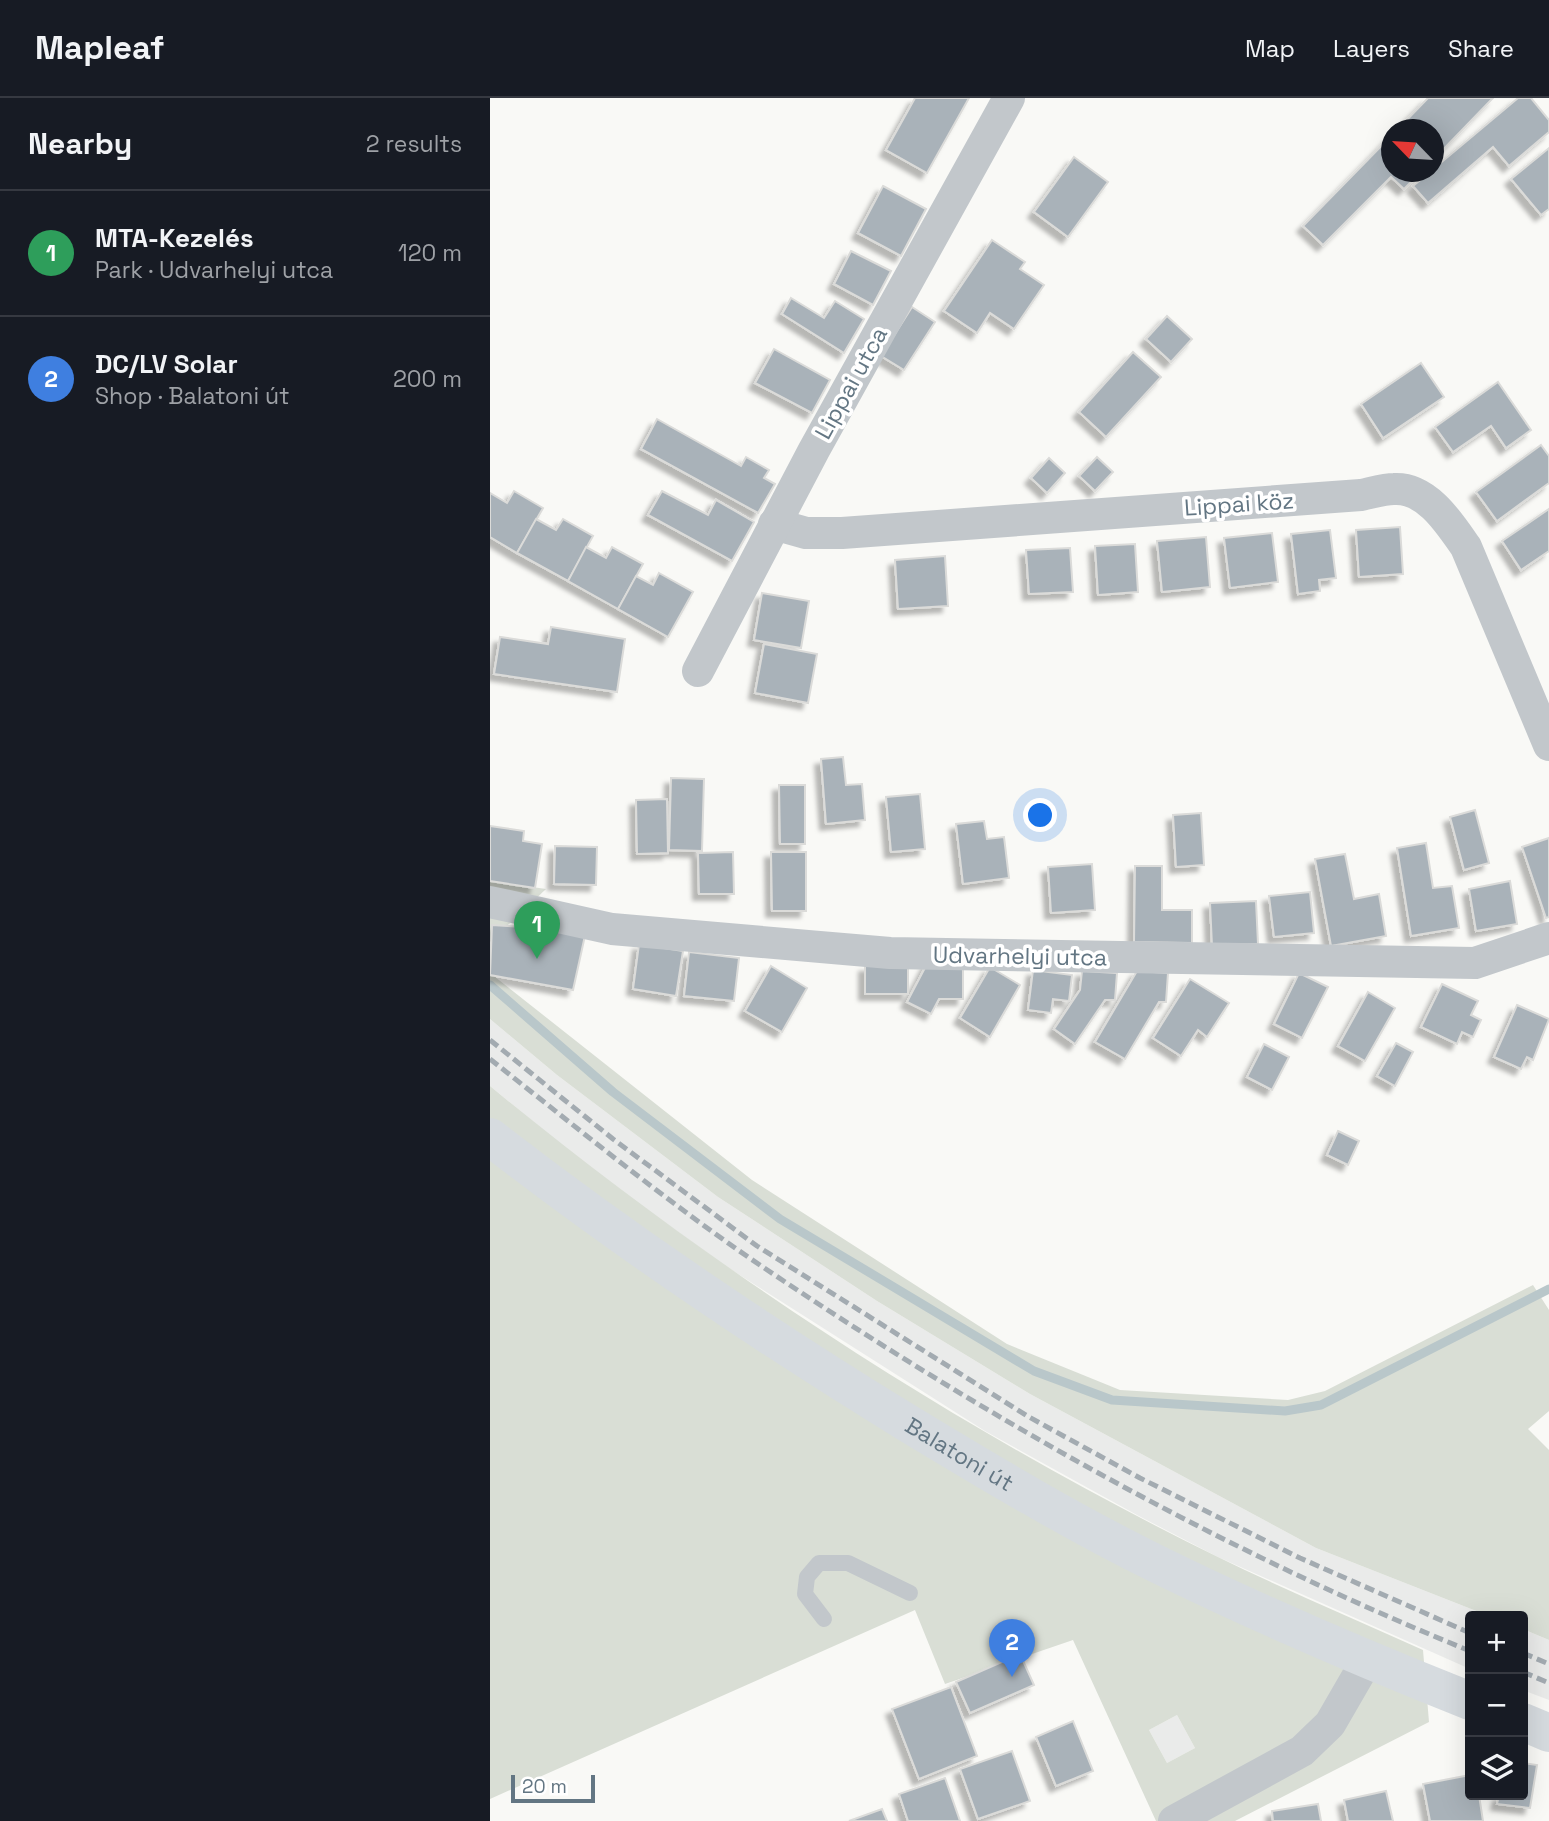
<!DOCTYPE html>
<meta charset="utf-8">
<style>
body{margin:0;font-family:"Space Grotesk",sans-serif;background:#20242c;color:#f1f3f6}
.controls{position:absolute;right:21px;bottom:21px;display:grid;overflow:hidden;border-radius:7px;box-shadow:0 7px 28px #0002}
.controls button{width:63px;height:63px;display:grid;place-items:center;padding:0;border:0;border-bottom:2px solid #363941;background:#171b24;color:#f1f3f6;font:35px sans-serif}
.compass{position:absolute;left:891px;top:21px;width:63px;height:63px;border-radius:50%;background:#171b24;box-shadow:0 7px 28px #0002;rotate:295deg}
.scale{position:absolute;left:21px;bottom:18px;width:84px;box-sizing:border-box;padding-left:7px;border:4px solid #637683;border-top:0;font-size:19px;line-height:24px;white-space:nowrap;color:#637683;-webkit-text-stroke:5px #fff;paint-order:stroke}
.you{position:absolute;left:551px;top:718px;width:24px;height:24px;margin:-18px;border:5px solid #fff;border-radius:50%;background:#1a73e8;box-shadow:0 0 0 10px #1a73e833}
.badge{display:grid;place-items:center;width:46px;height:46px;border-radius:50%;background:#ea4b26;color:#fff;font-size:23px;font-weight:700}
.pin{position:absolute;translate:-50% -58px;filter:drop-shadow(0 2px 4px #0008)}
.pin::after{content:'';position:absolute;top:37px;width:24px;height:21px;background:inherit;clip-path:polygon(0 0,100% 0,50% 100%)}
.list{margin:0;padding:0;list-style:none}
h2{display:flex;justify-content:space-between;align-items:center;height:91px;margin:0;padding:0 28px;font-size:30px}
h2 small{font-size:23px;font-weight:400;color:#9ea1a6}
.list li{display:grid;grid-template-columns:46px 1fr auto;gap:21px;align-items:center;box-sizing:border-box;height:126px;padding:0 28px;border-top:2px solid #363941}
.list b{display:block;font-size:26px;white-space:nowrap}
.list p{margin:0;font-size:23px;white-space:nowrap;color:#9ea1a6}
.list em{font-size:23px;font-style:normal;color:#9ea1a6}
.icon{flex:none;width:38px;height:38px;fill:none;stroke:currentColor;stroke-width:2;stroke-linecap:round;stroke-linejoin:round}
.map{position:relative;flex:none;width:1059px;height:1723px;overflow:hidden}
header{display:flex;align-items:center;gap:42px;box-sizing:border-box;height:98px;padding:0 35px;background:#171b24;border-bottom:2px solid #363941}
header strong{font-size:33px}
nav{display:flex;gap:38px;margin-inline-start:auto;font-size:24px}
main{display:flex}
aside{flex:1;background:#171b24}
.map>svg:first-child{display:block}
.built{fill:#eaebea}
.green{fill:#d9ded5;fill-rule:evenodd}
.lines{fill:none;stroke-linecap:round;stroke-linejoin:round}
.stream{stroke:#b9c7ca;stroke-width:9}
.building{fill:#a9b2b9;stroke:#dbdbd9;stroke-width:2;filter:url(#shadow)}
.service{stroke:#c2c7cb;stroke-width:16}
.minor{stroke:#c2c7cb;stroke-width:32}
.secondary{stroke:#d6dbdf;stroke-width:38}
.rail{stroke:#a3abb1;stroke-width:5;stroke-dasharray:10 5;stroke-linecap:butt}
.labels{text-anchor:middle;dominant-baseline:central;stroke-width:7;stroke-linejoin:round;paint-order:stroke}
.street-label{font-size:23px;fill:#637683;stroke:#fff}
</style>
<header>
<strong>Mapleaf</strong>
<nav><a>Map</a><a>Layers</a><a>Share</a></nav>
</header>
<main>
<aside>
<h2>Nearby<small>2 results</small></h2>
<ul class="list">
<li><span class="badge" style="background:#2e9e5b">1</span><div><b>MTA-Kezelés</b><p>Park · Udvarhelyi utca</p></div><em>120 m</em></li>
<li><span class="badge" style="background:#3f7fe0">2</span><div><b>DC/LV Solar</b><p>Shop · Balatoni út</p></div><em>200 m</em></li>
</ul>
</aside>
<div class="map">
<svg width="1059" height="1723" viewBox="0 0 1059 1723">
<defs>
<filter id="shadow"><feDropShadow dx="-6" dy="6" stdDeviation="2" flood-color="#0004"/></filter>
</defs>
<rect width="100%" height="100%" fill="#f9f9f6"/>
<g class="built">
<polygon points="0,921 67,977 228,1099 387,1203 540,1296 826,1450 999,1518 980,1518 980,1571 728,1459 647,1417 495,1333 237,1169 103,1073 0,988"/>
<polygon points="1033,1531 1059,1542 1059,1602 1033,1592"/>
<polygon points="687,1617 705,1650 677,1665 659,1632"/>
</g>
<g class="green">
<polygon points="0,783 56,791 0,844"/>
<polygon points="0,875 262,1082 517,1246 630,1292 798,1302 835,1293 1043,1187 1059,1212 1059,1313 1038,1331 1059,1352 1059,1542 1033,1531 1033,1518 999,1518 826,1450 540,1296 387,1203 228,1099 67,977 0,921"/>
<path d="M0 988C219 1169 472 1334 728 1459 795 1492 865 1521 933 1552L939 1624 745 1723H666L583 1542 455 1586 425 1512 0 1701ZM687 1617 705 1650 677 1665 659 1632Z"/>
</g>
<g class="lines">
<polyline class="stream" points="0,887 123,994 290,1121 544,1273 622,1302 795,1313 831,1307 1059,1191"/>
</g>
<g class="building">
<polygon points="425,0 479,0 437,75 396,52"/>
<polygon points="938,0 1003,0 944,61 944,32 907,32"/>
<polygon points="1028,0 1041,0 1059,22 1059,34 1019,68 1003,49 938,105 923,88"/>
<polygon points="902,37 902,74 931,74 914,91 901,79 833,147 813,128"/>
<polygon points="1059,50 1059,111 1051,117 1021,81"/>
<polygon points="584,59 618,84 578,139 544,114"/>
<polygon points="393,88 436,111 411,158 368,135"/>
<polygon points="502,142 535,164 530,171 554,187 524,231 500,215 487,235 454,213"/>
<polygon points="361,153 401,173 383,207 344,186"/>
<polygon points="301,200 334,220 345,203 374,221 354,255 292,216"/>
<polygon points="422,209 445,224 414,272 391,258"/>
<polygon points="677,218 702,241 681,264 656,241"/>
<polygon points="284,251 340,282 322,315 265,285"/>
<polygon points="643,254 671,279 616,339 589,314"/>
<polygon points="931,265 954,299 893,340 871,306"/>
<polygon points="1008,284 1041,332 1016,350 1001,328 963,354 945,329"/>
<polygon points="167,321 251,368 256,359 279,372 274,380 285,386 268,415 151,351"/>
<polygon points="1051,347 1059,358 1059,385 1007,423 986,394"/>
<polygon points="607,359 623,374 605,393 589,378"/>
<polygon points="559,360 575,375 557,395 541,380"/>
<polygon points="24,393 53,410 27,455 0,439 0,395 17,405"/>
<polygon points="172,393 218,417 226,402 264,424 242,463 158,417"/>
<polygon points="1059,411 1059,453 1031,472 1012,443"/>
<polygon points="46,421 66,432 73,421 103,438 78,483 27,455"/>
<polygon points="910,429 913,476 869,479 866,432"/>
<polygon points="840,432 846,480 829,482 830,493 808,496 801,436"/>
<polygon points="782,435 788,484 740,490 734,440"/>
<polygon points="716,439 720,489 672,494 667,443"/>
<polygon points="645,446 648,494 608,497 605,448"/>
<polygon points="96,449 116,460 122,449 153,466 128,511 78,483"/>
<polygon points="580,450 583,494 539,496 536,452"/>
<polygon points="455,458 458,508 408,511 405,462"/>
<polygon points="169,475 203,494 178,539 128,511 146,478 163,487"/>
<polygon points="272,495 319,503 311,550 264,542"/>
<polygon points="61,529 135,541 127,594 4,576 10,539 58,546"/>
<polygon points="274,546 327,556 318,605 265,595"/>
<polygon points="353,659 356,687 372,686 375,722 336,726 331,661"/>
<polygon points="181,680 214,681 212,753 179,752"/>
<polygon points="289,687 315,687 315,746 290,746"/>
<polygon points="430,696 435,751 401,754 396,699"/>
<polygon points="177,701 178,755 147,756 146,702"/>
<polygon points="985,712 999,765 974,772 960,719"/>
<polygon points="711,715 714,767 686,769 683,717"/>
<polygon points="494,723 497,741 514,739 519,780 473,786 466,726"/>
<polygon points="0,728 34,733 33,743 52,746 45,790 0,783"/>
<polygon points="1059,740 1059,819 1056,820 1032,749"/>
<polygon points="936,745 943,790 962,788 969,830 921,838 907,750"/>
<polygon points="65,748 107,749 106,787 64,786"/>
<polygon points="243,754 244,796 209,796 208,755"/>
<polygon points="281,754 316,754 316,813 282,813"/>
<polygon points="855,756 864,801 889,796 896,838 841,848 825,761"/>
<polygon points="602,766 605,812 561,815 558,769"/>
<polygon points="645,768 672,768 672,812 702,812 702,845 644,844"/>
<polygon points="1020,783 1027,826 986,833 979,791"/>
<polygon points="820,794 824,835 784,839 779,798"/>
<polygon points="766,803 768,846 722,848 720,805"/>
<polygon points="2,827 96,833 83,892 0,877"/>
<polygon points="149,846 193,853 186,898 143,891"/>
<polygon points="199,854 249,860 244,903 194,898"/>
<polygon points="438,864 473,865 473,901 449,901 441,916 417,904"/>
<polygon points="281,868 317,890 292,934 255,913"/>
<rect x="375" y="868" width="43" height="28"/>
<polygon points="500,869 530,887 500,939 470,920"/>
<polygon points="543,872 582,877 579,903 563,901 561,915 538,912"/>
<polygon points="592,873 627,875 625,902 615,902 585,946 564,931 590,892"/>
<polygon points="647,873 678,875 676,904 669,904 635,961 605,944"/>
<polygon points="809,875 838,889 812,940 784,926"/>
<polygon points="700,881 739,905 717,939 708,932 691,958 663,940"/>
<polygon points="952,886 988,903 981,917 991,922 983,939 972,934 967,946 931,929"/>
<polygon points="878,894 905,910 875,963 848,948"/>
<polygon points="1027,907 1059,921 1043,962 1037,959 1031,971 1004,959"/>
<polygon points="906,945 923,954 905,988 887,978"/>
<polygon points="774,946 799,959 782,992 757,979"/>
<polygon points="848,1033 869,1043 858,1067 837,1057"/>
<polygon points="530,1556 544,1587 480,1615 466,1584"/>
<polygon points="461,1589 487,1658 429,1681 402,1611"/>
<polygon points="583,1623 603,1673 566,1688 546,1639"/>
<polygon points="522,1653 540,1703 488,1721 470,1671"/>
<polygon points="1033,1665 1047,1667 1040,1710 1007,1706 1009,1697 1033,1697"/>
<polygon points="980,1677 980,1697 989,1697 993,1723 940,1723 933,1686"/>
<polygon points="455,1680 470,1723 418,1723 409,1696"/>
<polygon points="896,1693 903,1723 858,1723 854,1702"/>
<polygon points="828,1706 831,1723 783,1723 782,1713"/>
<polygon points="392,1711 397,1723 359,1723"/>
</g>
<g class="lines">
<polyline class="service" points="334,1521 315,1496 317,1479 329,1465 358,1465 420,1495"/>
<g class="minor">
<path d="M284 426 316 435H352L871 397C882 395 893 391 904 391 937 389 960 426 976 449L1059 647"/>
<polyline points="208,573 324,352 519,0"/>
<polyline points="0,804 122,831 400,855 985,865 1059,840"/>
<polyline points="684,1723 812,1653 840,1626 877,1562"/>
</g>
<g class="secondary">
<path id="s1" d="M0 1039C134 1143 274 1237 419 1326 500 1375 582 1424 667 1466 769 1516 874 1561 980 1603"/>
<polyline points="1033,1624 1059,1635"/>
</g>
<g class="rail">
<polyline points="0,942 123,1041 267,1148 539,1319 650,1380 810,1460 980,1535"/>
<path d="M0 961C86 1029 171 1099 261 1161 488 1315 726 1450 980 1553"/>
<polyline points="1033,1555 1059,1566"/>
<polyline points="1033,1574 1059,1585"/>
</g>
</g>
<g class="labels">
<g class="street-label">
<text transform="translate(361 285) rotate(-61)">Lippai utca</text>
<text transform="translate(749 406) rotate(-4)">Lippai köz</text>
<text transform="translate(530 858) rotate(1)">Udvarhelyi utca</text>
<text stroke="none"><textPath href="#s1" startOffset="567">Balatoni út</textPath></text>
</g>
</g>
</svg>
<div class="controls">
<button>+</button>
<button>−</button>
<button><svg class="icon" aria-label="layers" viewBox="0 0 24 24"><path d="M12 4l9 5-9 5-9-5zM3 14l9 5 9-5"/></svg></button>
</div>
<svg class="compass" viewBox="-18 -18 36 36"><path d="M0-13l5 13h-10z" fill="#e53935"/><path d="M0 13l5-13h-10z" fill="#9ea1a6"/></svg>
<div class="scale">20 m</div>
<div class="you"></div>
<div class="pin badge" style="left:47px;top:861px;background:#2e9e5b">1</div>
<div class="pin badge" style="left:522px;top:1579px;background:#3f7fe0">2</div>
</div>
</main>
